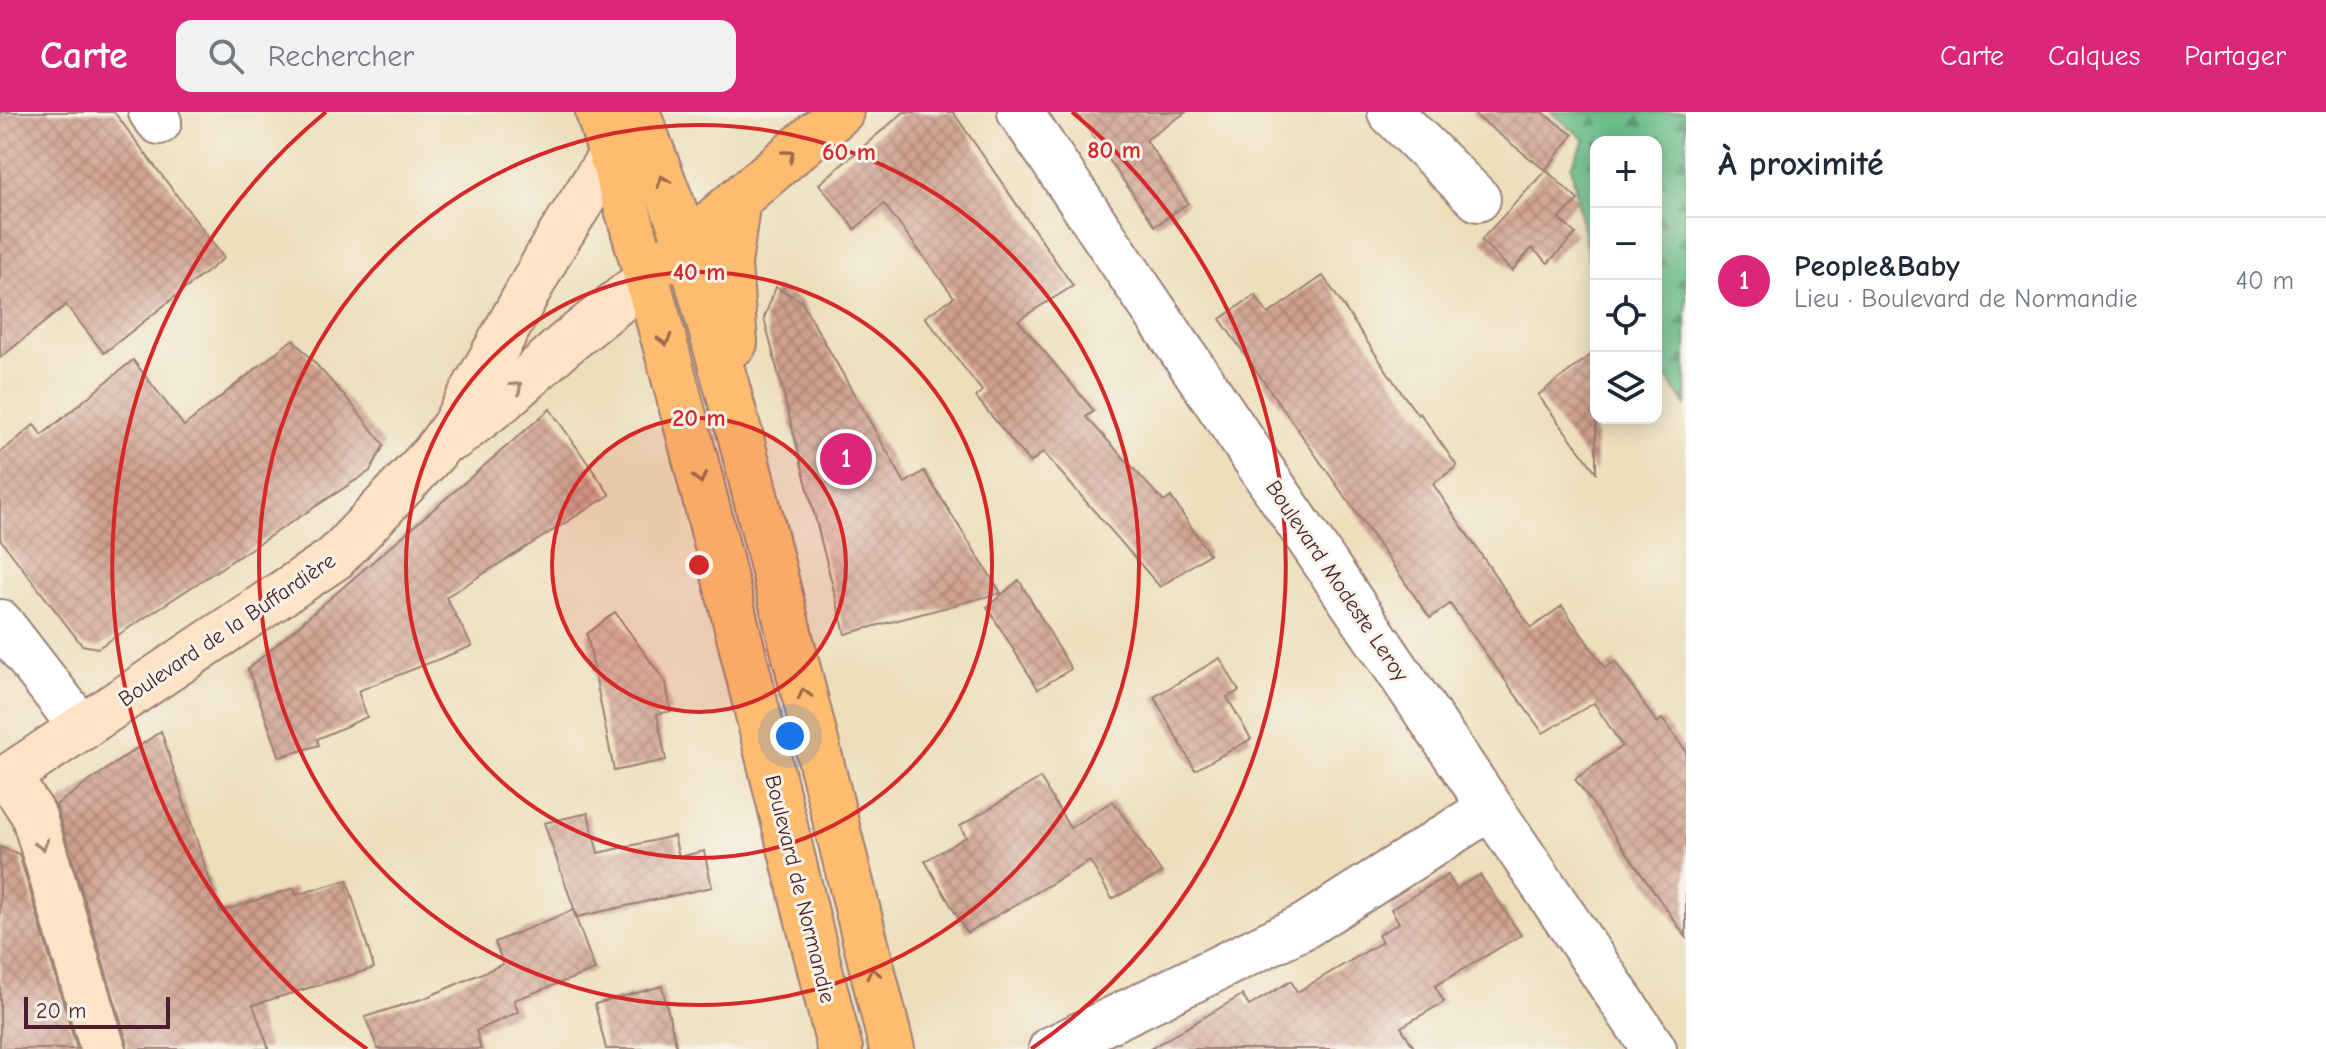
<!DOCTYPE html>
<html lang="fr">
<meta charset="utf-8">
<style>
body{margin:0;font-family:"Comic Neue",sans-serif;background:#f2f2f3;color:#1f2937}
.controls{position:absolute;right:24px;top:24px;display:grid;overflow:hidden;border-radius:16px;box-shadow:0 4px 20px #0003}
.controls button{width:72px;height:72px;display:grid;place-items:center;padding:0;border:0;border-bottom:2px solid #e0e1e3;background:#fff;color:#1f2937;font:40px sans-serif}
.scale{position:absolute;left:24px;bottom:20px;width:146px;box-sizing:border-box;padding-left:8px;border:4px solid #4a1f2b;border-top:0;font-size:22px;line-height:28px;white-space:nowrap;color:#4a1f2b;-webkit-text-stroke:6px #f7f3e8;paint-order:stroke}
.you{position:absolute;left:790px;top:624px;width:28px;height:28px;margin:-20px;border:6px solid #fff;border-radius:50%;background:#1a73e8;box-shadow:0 0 0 12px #1a73e833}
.badge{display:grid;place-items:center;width:52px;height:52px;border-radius:50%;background:#db2777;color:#fff;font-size:26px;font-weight:700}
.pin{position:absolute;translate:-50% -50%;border:4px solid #fff;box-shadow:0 2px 8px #0006}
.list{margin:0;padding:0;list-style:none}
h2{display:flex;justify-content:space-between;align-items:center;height:104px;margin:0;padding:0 32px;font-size:34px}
h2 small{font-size:26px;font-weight:400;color:#747a83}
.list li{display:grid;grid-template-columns:52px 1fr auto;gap:24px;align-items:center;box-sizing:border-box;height:128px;padding:0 32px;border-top:2px solid #e0e1e3}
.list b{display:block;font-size:30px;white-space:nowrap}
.list p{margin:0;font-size:26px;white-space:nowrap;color:#747a83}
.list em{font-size:26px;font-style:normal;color:#747a83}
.icon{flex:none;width:44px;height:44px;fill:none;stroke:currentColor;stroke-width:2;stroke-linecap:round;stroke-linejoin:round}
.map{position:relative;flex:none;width:1686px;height:937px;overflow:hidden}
header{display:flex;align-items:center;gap:48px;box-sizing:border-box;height:112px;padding:0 40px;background:#db2777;color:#fff}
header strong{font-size:38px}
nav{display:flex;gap:44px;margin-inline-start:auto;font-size:28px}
.search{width:560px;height:72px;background:#f2f2f3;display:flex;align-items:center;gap:20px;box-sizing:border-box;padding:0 28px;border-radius:16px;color:#747a83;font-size:30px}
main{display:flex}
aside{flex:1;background:#fff}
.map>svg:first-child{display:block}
.forest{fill:url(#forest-firs);stroke:#5b6e5a;stroke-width:2}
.building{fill:url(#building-cross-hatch)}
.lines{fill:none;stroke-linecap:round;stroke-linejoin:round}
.street-casing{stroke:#9c7f74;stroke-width:48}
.secondary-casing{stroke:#9c7f74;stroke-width:48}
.primary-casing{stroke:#9c7f74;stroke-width:48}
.street{stroke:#fff;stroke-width:44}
.secondary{stroke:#fee4c6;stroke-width:44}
.primary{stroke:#fdbc70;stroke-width:44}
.oneway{stroke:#9b664a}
.oneway2{stroke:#a48278}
.ring{fill:none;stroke:#d62828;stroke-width:4}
.labels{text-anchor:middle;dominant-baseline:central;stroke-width:6;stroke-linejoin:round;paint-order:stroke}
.street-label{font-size:22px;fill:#4a1f2b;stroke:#f7f3e8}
.centre{fill:#d62828;stroke:#f7f3e8;stroke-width:4}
.ring-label{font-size:24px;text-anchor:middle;font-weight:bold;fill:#d62828;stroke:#f7f3e8;stroke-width:6;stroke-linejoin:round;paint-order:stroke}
</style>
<header>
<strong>Carte</strong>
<div class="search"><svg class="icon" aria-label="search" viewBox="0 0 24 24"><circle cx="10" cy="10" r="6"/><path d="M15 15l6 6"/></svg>Rechercher</div>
<nav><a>Carte</a><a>Calques</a><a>Partager</a></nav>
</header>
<main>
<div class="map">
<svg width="1686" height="937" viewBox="0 0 1686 937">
<defs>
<pattern id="forest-firs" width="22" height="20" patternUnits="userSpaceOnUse" patternTransform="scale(2)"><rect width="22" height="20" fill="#6cbe8a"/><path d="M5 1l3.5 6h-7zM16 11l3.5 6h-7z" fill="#5b9a71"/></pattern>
<pattern id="building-cross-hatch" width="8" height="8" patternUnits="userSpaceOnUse" patternTransform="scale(2)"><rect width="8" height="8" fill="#d0a08f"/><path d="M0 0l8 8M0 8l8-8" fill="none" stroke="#ab8275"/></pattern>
</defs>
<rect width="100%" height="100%" fill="#f7f3e8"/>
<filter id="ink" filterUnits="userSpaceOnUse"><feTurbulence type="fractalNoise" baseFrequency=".0125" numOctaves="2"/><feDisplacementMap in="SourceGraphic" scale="16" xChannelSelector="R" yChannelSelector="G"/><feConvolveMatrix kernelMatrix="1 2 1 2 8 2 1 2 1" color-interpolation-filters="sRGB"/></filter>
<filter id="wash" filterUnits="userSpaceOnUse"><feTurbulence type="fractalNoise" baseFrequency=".006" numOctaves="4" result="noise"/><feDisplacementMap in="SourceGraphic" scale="32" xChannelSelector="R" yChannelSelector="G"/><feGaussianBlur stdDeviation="1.8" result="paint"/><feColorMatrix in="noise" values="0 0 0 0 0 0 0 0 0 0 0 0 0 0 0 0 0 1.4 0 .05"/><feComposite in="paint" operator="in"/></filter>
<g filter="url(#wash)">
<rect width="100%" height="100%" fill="#eddfbc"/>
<polygon class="forest" points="1551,0 1686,0 1686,294 1656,249 1656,30 1596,30 1596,159 1589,149 1571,54 1585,28"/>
<g id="blocks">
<g class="building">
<polygon points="0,0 114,0 224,146 104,241 66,193 0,246"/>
<polygon points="904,0 953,0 1073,174 1018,208 1094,299 1086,305 1164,390 1171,385 1209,442 1160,475 1043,340 1030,351 976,285 982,279 925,205 954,185 884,92 855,117 819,72"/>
<polygon points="1076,0 1186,0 1146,28 1188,91 1155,114"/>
<polygon points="1471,0 1542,0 1573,23 1545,58"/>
<polygon points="1546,58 1578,88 1559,107 1576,122 1548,151 1532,136 1512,159 1481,128"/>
<polygon points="1323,164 1399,277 1418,303 1420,301 1457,354 1433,372 1531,516 1562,494 1605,556 1615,549 1657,611 1662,607 1686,639 1686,825 1575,667 1622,634 1594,591 1543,621 1450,492 1430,506 1220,207 1255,183 1268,202"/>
<polygon points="776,175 801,189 905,371 924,359 1001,481 845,522 764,206"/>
<polygon points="293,227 350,290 384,333 370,359 98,536 82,533 0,427 0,341 34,313 42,323 133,248 184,314"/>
<polygon points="1596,239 1596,360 1538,283"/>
<polygon points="550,297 610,383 446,485 472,534 358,579 367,605 317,627 319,633 280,645 248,557"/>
<polygon points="1019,468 1071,557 1038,577 987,495"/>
<polygon points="615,500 666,571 671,599 657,602 666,648 614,659 587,522"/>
<polygon points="1220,546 1239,579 1227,585 1251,627 1195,658 1154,585"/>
<polygon points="161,619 220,800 294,776 296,783 347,768 374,856 253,893 269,937 127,937 127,930 56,693"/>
<polygon points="1040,666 1070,716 1113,689 1162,761 1112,787 1090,749 967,821 925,749 966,725 960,714"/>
<polygon points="588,701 598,741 674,724 679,745 704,739 712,775 577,805 544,711"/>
<polygon points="0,735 19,742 77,937 0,937"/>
<polygon points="1448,763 1456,777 1480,763 1521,823 1435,874 1444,890 1401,915 1415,937 1150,937 1242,883 1249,894 1291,869 1297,880 1382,830 1378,823 1399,811 1391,797"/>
<polygon points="573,798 595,858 514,888 518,900 476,919 481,937 378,937 365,905 425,886 503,852 495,830"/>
<polygon points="662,874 677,937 606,937 595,892"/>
</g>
</g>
</g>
<g filter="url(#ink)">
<use href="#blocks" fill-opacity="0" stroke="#9c7f74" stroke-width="2"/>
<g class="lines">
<g class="street-casing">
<g id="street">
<polyline points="151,0 159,10"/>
<polyline points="1020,0 1654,937"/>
<polyline points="1390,0 1478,87"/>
<polyline points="0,510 82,616"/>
<polyline points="1051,937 1305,814 1490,696"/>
</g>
</g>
<g class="secondary-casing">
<g id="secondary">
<polyline points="455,325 504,287 564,233 648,166"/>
<polyline points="8,664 33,702 103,937"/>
<polyline points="0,670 335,446 434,341 453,315 552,136 611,43"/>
</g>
</g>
<g class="primary-casing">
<g id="primary">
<path d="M598 0C694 308 760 624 840 937"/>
<polyline points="637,0 687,131 741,326 892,937"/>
<polyline points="667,148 841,0"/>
<polyline points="735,231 729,152 738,87"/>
</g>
</g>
<use href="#street" class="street"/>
<use href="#secondary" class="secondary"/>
<use href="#primary" class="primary"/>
</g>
<defs><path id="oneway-chevron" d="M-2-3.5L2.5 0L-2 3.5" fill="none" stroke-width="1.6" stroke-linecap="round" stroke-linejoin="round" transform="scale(2)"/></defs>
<g class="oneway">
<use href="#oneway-chevron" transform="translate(789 43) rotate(-40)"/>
<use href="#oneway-chevron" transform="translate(663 69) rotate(-111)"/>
<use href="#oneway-chevron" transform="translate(665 228) rotate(75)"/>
<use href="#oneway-chevron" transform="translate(700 366) rotate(76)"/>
<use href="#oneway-chevron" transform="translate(804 582) rotate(-104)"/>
<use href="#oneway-chevron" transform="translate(873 861) rotate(-104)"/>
</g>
<g class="oneway2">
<use href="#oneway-chevron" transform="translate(517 275) rotate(-42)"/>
<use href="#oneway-chevron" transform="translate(42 733) rotate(74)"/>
</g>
</g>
<circle cx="699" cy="453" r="147" fill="#d62828" fill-opacity=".12"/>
<g class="ring">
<circle cx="699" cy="453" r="147"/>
<circle cx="699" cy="453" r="293"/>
<circle cx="699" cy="453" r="440"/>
<path d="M367 937A587 587 0 0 1 326 0M1072 0A587 587 0 0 1 1031 937"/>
</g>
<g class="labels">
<g class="street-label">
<text transform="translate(1337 469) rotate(56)">Boulevard Modeste Leroy</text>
<text transform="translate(227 518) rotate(-34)">Boulevard de la Buffardière</text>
<text transform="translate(800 777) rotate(76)">Boulevard de Normandie</text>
</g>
</g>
<circle cx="699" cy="453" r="12" class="centre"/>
<g class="ring-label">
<text x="1114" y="46">80 m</text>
<text x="849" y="48">60 m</text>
<text x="699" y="168">40 m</text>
<text x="699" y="314">20 m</text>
</g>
</svg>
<div class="controls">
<button>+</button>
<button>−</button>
<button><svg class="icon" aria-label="locate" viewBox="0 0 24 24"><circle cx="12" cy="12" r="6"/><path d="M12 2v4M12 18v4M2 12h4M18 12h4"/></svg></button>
<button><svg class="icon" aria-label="layers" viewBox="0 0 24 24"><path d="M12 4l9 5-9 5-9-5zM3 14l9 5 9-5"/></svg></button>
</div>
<div class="scale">20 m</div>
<div class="you"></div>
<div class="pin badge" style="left:846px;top:347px">1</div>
</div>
<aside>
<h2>À proximité<small></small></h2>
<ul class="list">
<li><span class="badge">1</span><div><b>People&amp;Baby</b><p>Lieu · Boulevard de Normandie</p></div><em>40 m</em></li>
</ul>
</aside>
</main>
